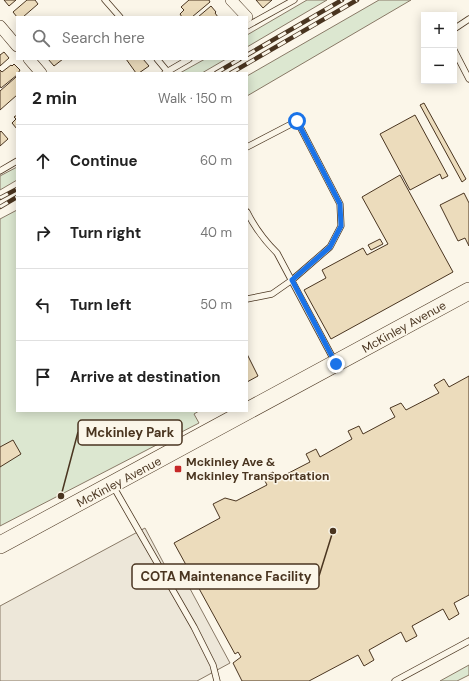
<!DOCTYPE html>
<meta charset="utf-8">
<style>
body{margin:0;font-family:"DM Sans",sans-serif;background:#f6f6f6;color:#222}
.controls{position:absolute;right:12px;top:12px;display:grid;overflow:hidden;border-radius:0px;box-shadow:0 2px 10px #0003}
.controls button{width:36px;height:36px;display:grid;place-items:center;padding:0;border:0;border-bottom:1px solid #e0e0e0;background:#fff;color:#222;font:20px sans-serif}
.stop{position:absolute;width:12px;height:12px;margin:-9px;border:3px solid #1a73e8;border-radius:50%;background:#fff}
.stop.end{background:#1a73e8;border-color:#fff;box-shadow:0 1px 4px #0008}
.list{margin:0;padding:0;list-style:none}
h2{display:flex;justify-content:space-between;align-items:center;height:52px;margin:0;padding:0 16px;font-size:17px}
h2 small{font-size:13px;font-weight:400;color:#767676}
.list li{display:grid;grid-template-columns:26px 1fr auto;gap:12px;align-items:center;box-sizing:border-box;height:72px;padding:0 16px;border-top:1px solid #e0e0e0}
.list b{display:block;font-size:15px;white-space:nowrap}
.list em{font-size:13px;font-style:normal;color:#767676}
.icon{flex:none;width:22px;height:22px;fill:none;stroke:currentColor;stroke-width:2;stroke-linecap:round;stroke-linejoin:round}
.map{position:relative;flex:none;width:469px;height:681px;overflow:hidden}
.search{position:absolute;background:#fff;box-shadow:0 2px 10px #0003;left:16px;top:16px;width:232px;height:44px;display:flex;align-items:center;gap:10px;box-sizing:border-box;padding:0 14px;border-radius:0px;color:#767676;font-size:15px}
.panel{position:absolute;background:#fff;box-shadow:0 2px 10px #0003;left:16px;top:72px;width:232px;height:340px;border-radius:0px}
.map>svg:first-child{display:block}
.green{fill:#dce7d0;stroke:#887966}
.parking{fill:#ede7d9;stroke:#887966}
.building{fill:#ecdcbc;stroke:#4a3520}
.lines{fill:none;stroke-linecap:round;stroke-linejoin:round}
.lane-casing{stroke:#4a3520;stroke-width:7}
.street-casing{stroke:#4a3520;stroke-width:12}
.primary-casing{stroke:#4a3520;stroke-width:18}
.lane{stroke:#fbf6e9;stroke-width:5.5}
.street{stroke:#fbf6e9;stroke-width:11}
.primary{stroke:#fbf6e9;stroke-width:17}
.rail-casing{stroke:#4a3520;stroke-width:4.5}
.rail{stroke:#fbf6e9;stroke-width:3;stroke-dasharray:9;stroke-linecap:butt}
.route{stroke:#1a73e8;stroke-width:5}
.poi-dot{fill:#c62828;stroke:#fbf6e9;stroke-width:1.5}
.labels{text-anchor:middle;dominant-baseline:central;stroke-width:3;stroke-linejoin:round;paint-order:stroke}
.street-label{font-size:12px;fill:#4a3520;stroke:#fbf6e9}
.poi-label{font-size:12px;font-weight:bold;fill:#4a3520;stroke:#fbf6e9;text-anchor:start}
.leader{fill:none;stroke:#4a3520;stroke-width:1.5}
.callout-dot{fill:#4a3520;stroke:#fbf6e9;stroke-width:1.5}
.callout{fill:#fbf6e9;stroke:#4a3520;stroke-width:1.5}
.callout-label{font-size:13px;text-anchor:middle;font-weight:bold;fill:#4a3520}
</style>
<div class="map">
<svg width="469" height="681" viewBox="0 0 469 681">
<rect width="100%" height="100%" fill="#fbf6e9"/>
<g class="green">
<polygon points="307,0 327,0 247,47 247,35"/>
<polygon points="379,0 411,0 247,96 247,76"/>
<polygon points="205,59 226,59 202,73 180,73"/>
<polygon points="17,167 17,180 0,190 0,176"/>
<polygon points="17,210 17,411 199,411 194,414 199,423 0,526 0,219"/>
<polygon points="469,665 469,675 457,681 440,681"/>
</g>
<polygon class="parking" points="145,528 171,577 181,572 230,663 197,681 0,681 0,606"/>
<g class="building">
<polygon points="4,0 16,0 9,6"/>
<polygon points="27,0 35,0 38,4 23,17 17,17 13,12"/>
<polygon points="189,0 209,0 210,2 192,17 182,17 180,14 184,10 181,7"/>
<polygon points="256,0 272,0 263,8"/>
<polygon points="211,6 216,12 215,13 218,17 198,17"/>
<polygon points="4,52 9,58 0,66 0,55"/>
<polygon points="48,59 63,59 54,66"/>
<polygon points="126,59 143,59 149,66 139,73 136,73"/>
<polygon points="14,64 20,70 17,75 1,88 0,86 0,70 2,72 11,65 12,66"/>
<polygon points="16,77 17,79 17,95 0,110 0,91"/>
<polygon points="424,103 466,179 462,182 420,105"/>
<polygon points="17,115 17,129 12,123 16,119 14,117"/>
<polygon points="415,115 448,176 442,179 440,174 410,190 380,134"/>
<polygon points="1,131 8,139 0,146 0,132"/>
<polygon points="400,175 453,272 331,339 304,290 326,278 322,270 363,248 367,255 388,244 362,197"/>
<polygon points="464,193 469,203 469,246 465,238 458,241 440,205"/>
<polygon points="380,239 383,244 371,250 368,245"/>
<polygon points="247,354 258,376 247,382"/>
<polygon points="469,376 469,595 454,603 459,614 449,620 443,609 412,626 417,636 406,642 401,632 369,650 374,660 364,666 358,655 309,681 242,681 233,663 241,657 238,652 235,654 174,543 220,518 213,504 225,498 236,501 267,485 263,477 273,472 277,479 310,462 306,454 316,449 320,457 352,439 348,431 359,426 363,434 395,417 390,408 401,403 406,410 439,393 434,385 444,379 449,387"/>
<polygon points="13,440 21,454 0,467 0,447"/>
</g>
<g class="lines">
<g class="lane-casing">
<g id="lane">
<polyline points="105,0 120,17"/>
<polyline points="247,26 294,0"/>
<polyline points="454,29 469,19"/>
<polyline points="454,50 469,79"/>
<polyline points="157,59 167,71"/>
<polyline points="165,73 189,59"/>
<polyline points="247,147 297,121 340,204 341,226 330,247 292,280 272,294 247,299"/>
<polyline points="0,171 17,161"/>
<path d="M247 212C255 228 264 240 277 253L335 362"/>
<polyline points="113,486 194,627 213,665 217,681"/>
<polyline points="395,681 469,641"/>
</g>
</g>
<g class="street-casing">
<g id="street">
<polyline points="231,0 247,17"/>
<polyline points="0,26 17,46"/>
<polyline points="29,59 41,73"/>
</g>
</g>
<g class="primary-casing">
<polyline id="primary" points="0,545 469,291"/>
</g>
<use href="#lane" class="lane"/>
<use href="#street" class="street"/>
<use href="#primary" class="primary"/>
<g class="rail-casing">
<g id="rail">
<polyline points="247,55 342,0"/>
<polyline points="216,73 240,59"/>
<polyline points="231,73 357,0"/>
<polyline points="0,198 17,189"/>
<polyline points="0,207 17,197"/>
</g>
</g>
<use href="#rail" class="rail"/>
</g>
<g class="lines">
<polyline class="route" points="297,121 340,204 341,226 330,247 292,280 336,364"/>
</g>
<rect class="poi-dot" x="174" y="465" width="8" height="8" rx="2"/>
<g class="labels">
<g class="street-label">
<text transform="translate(404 327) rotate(-29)">McKinley Avenue</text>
<text transform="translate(119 482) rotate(-28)">McKinley Avenue</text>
</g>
<g class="poi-label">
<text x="186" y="462">Mckinley Ave &amp;<tspan x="186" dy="14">Mckinley Transportation</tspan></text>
</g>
</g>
<path class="leader" d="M61 496L78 432M333 531L319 576"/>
<g class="callout-dot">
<circle cx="61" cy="496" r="4"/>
<circle cx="333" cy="531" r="4"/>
</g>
<g class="callout">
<rect x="78" y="420" width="104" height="25" rx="4"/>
<rect x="132" y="564" width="187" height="25" rx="4"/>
</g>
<g class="callout-label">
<text x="130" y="437">Mckinley Park</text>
<text x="226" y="581">COTA Maintenance Facility</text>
</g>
</svg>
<div class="controls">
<button>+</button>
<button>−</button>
</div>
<div class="stop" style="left:297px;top:121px"></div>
<div class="stop end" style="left:336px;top:364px"></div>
<div class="search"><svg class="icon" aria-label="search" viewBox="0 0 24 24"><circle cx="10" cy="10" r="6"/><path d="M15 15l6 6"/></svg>Search here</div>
<section class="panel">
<h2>2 min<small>Walk · 150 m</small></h2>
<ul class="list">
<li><svg class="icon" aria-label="ahead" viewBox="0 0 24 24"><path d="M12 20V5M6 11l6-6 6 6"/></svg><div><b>Continue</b></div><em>60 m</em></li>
<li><svg class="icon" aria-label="right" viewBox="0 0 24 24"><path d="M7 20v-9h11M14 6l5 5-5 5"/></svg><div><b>Turn right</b></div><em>40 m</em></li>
<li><svg class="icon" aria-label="left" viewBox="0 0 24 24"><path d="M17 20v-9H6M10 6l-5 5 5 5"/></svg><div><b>Turn left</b></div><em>50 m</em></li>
<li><svg class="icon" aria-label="arrive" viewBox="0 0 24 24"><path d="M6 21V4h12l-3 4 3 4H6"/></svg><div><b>Arrive at destination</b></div></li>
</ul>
</section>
</div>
